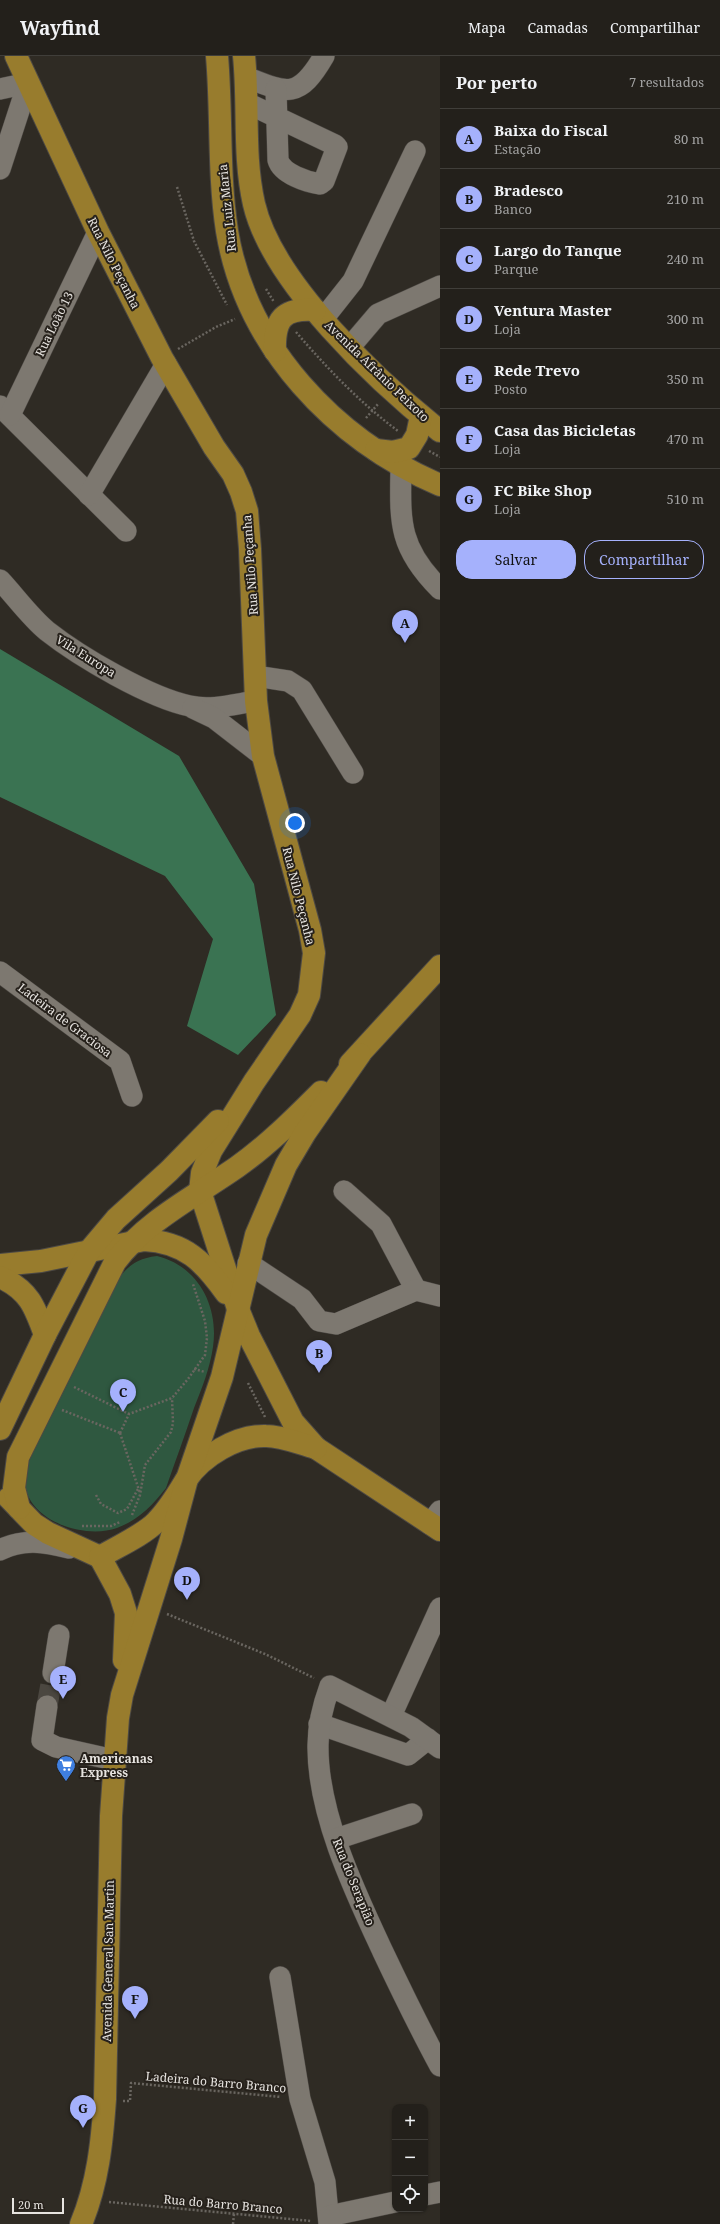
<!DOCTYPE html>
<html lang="pt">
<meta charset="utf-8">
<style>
body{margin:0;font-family:"Noto Serif",serif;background:#2f2d28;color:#f1f3f6}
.controls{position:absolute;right:12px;bottom:12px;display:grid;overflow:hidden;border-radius:8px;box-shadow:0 1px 3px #0004}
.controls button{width:36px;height:36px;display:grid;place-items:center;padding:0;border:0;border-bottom:1px solid #403e3a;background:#23201b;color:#f1f3f6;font:20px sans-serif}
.scale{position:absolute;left:12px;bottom:10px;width:52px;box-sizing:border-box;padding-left:4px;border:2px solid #e7e4e0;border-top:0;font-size:11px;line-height:14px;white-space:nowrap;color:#e7e4e0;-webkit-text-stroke:3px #26211b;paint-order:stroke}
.you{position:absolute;left:295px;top:767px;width:14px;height:14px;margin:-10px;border:3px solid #fff;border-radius:50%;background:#1a73e8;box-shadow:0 0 0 6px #1a73e833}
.badge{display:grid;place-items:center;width:26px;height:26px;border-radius:50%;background:#a5b1fc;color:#111;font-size:13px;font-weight:700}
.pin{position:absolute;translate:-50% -33px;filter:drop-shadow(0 1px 2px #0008)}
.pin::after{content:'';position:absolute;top:21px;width:14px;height:12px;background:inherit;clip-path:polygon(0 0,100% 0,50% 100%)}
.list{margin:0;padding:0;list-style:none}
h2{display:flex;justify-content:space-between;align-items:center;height:52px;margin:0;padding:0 16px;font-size:17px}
h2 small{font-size:13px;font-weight:400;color:#a3a3a3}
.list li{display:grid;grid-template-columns:26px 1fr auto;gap:12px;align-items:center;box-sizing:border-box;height:60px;padding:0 16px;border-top:1px solid #403e3a}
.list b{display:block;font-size:15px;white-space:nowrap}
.list p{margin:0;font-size:13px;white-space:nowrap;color:#a3a3a3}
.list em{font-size:13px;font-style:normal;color:#a3a3a3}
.actions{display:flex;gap:8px;padding:12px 16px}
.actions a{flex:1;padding:9px 0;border:1px solid #a5b1fc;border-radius:16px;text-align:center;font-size:14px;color:#a5b1fc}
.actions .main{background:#a5b1fc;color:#111}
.icon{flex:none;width:22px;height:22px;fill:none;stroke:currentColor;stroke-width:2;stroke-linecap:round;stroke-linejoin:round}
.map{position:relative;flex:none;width:440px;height:2168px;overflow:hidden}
header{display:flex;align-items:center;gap:24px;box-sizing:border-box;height:56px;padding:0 20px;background:#23201b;border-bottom:1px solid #403e3a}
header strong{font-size:19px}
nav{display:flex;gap:22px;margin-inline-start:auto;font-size:14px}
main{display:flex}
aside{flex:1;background:#23201b}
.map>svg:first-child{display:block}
.green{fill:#2f5840}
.forest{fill:#3a7352}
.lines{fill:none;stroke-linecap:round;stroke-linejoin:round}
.minor-tunnel{stroke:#4b4740;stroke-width:21;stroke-dasharray:21 10;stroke-linecap:butt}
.minor-casing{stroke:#4d4944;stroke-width:22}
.major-casing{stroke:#4d4944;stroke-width:24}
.path{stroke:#6a6660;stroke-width:2.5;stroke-dasharray:2 2;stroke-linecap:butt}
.minor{stroke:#7d7870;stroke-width:21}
.major{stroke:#987c2d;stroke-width:22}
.labels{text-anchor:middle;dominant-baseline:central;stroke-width:4;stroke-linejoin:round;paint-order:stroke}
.street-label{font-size:12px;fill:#e7e4e0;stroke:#26211b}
.poi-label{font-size:12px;font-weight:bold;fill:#e7e4e0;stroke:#26211b;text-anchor:start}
</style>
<header>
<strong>Wayfind</strong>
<nav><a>Mapa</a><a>Camadas</a><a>Compartilhar</a></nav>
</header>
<main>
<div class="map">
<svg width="440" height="2168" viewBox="0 0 440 2168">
<rect width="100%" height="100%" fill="#2f2b24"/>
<path class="green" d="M157 1200C198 1210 219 1250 213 1291 210 1312 202 1332 194 1352 185 1379 175 1406 166 1432 152 1450 138 1464 117 1472 86 1483 33 1467 25 1431 22 1419 27 1410 31 1399L121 1219C132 1207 140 1202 157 1200Z"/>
<polygon class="forest" points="0,593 179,700 254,828 276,959 238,999 187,970 213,883 165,820 0,741"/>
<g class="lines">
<polyline class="minor-tunnel" points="47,1650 53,1617"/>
<g class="minor-casing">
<g id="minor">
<path d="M246 21C288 38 299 43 324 0"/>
<polyline points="0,33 28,27"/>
<path d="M247 47 335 89 337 91 324 125 320 128C307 126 282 118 278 104L276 33"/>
<polyline points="0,113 28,27"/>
<polyline points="323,263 353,225 415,95"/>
<polyline points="349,292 378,258 440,230"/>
<polyline points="0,350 126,475"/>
<polyline points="10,359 98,176"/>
<path d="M401 410C400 466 398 491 440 533"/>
<polyline points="89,439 166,308"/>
<path d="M0 524C15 540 30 561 47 575 80 601 150 642 190 650 211 655 235 648 256 645"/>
<polyline points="255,620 288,625 302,634 353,717"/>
<polyline points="193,652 214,662 263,700"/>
<polyline points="0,916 120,1005 132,1040"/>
<polyline points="344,1135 381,1168 416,1234"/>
<polyline points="248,1207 302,1243 319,1265 336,1268 416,1234 440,1240"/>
<polyline points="430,1468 440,1455"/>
<path d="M0 1494C23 1482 45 1486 69 1492"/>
<polyline points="53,1617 59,1579"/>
<polyline points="47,1650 42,1684 56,1691 114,1704"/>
<polyline points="391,1660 440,1552"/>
<polyline points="319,1668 408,1699 428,1683"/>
<path d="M440 1692 411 1671 330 1630C323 1649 318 1669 318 1689 317 1757 355 1836 383 1896 401 1934 420 1973 440 2010"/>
<polyline points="336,1783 412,1758"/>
<polyline points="280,1921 300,2043 325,2126 329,2168"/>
<polyline points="425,2139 440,2136"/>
<polyline points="329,2160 395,2146"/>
</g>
</g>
<g class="major-casing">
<g id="major">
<polyline points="16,0 98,176 162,302 214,391 233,418 241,436 247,455 250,493 256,645 263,700 310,874 314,897 309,939 300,959 254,1026 211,1095 202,1117 200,1135 238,1253 249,1280 293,1366 316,1392 440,1474"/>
<path d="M217 0C222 58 218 117 227 175 246 291 335 384 440 429"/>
<path d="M244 0C249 49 243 100 254 148 272 226 378 326 440 375"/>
<path d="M275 295C274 263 283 252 315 254"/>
<polyline points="376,394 393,396 409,392 417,379 421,360"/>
<polyline points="350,1008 440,910"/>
<path d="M0 1209 41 1205 144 1184C185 1186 204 1206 226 1237"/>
<path d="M0 1221C29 1234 35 1251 45 1279"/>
<polyline points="0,1373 45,1279 89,1195 116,1163 169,1115 218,1065"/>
<polyline points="9,1442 34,1468 48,1477 100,1501"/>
<path d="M19 1452 14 1432 18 1401 115 1206C147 1164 194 1141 237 1111 268 1089 294 1063 321 1036"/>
<path d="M100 1501C115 1492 145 1478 156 1466 169 1453 177 1439 186 1424 202 1400 237 1379 266 1380 283 1380 300 1388 316 1392"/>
<polyline points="100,1501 120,1538 126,1557 124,1604"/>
<path d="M81 2168C98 2127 102 2086 105 2043L111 1760 118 1662 122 1639 171 1483 187 1423 222 1321 256 1179 286 1109 305 1077 360 998"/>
</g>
</g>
<g class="path">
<polyline points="177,131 194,185 227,249"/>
<polyline points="266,233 274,246"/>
<path d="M296 276C327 312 359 346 398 375"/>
<polyline points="178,293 216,271 235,263"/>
<polyline points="366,362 378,348"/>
<polyline points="429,395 440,401"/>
<polyline points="194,1313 205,1316"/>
<polyline points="248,1327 265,1361"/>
<polyline points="74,1331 129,1358"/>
<polyline points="62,1354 120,1377"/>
<polyline points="120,1377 129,1358 172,1342 188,1323 205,1299 207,1282 205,1265 193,1228"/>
<polyline points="120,1377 140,1437"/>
<polyline points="96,1439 101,1448 118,1457 127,1453 138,1433"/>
<polyline points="132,1459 140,1439 145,1409 171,1376 173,1367 172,1342"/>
<polyline points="82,1470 111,1470 120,1466"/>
<polyline points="167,1558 265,1598 314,1622"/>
<polyline points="123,2045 130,2045 131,2027 281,2041"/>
<polyline points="109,2146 311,2165"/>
<polyline points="233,2168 234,2158"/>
</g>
<use href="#minor" class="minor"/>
<use href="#major" class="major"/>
</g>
<defs>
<g id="supermarket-pin" transform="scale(1)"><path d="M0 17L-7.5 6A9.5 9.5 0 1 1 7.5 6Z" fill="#3f7fe0" stroke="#26211b"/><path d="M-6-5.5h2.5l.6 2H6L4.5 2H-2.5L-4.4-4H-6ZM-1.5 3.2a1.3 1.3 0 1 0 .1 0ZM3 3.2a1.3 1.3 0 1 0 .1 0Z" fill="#fff"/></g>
</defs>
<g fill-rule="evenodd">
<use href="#supermarket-pin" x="66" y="1709"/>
</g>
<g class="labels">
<g class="street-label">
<text transform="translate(227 152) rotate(-96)">Rua Luiz Maria</text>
<text transform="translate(114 207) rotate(63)">Rua Nilo Peçanha</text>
<text transform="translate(54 268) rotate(-64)">Rua Loão 13</text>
<text transform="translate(377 315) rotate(44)">Avenida Afrânio Peixoto</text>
<text transform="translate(250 509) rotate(-94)">Rua Nilo Peçanha</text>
<text transform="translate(86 600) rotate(32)">Vila Europa</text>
<text transform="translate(299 840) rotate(76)">Rua Nilo Peçanha</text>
<text transform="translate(65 964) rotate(37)">Ladeira de Graciosa</text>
<text transform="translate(354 1826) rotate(68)">Rua do Serapião</text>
<text transform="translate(108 1905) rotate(-89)">Avenida General San Martin</text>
<text transform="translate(216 2026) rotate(5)">Ladeira do Barro Branco</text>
<text transform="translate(223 2148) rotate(5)">Rua do Barro Branco</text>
</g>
<g class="poi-label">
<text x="80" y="1702">Americanas<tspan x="80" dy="14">Express</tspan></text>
</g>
</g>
</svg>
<div class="controls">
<button>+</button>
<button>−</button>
<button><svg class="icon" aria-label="locate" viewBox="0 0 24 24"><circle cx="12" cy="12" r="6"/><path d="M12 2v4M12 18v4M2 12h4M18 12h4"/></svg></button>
</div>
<div class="scale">20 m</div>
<div class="you"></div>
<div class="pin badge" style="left:405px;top:587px">A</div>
<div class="pin badge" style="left:319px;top:1317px">B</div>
<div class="pin badge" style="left:123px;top:1356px">C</div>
<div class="pin badge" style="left:187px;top:1544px">D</div>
<div class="pin badge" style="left:63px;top:1643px">E</div>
<div class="pin badge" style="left:135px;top:1963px">F</div>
<div class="pin badge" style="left:83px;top:2072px">G</div>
</div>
<aside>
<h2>Por perto<small>7 resultados</small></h2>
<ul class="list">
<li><span class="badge">A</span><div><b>Baixa do Fiscal</b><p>Estação</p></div><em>80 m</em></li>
<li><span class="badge">B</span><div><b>Bradesco</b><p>Banco</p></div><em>210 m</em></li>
<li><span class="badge">C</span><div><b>Largo do Tanque</b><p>Parque</p></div><em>240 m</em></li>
<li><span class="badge">D</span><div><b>Ventura Master</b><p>Loja</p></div><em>300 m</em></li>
<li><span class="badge">E</span><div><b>Rede Trevo</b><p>Posto</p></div><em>350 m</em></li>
<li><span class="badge">F</span><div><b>Casa das Bicicletas</b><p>Loja</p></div><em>470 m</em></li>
<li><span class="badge">G</span><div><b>FC Bike Shop</b><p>Loja</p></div><em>510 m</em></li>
</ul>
<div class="actions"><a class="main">Salvar</a><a>Compartilhar</a></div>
</aside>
</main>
